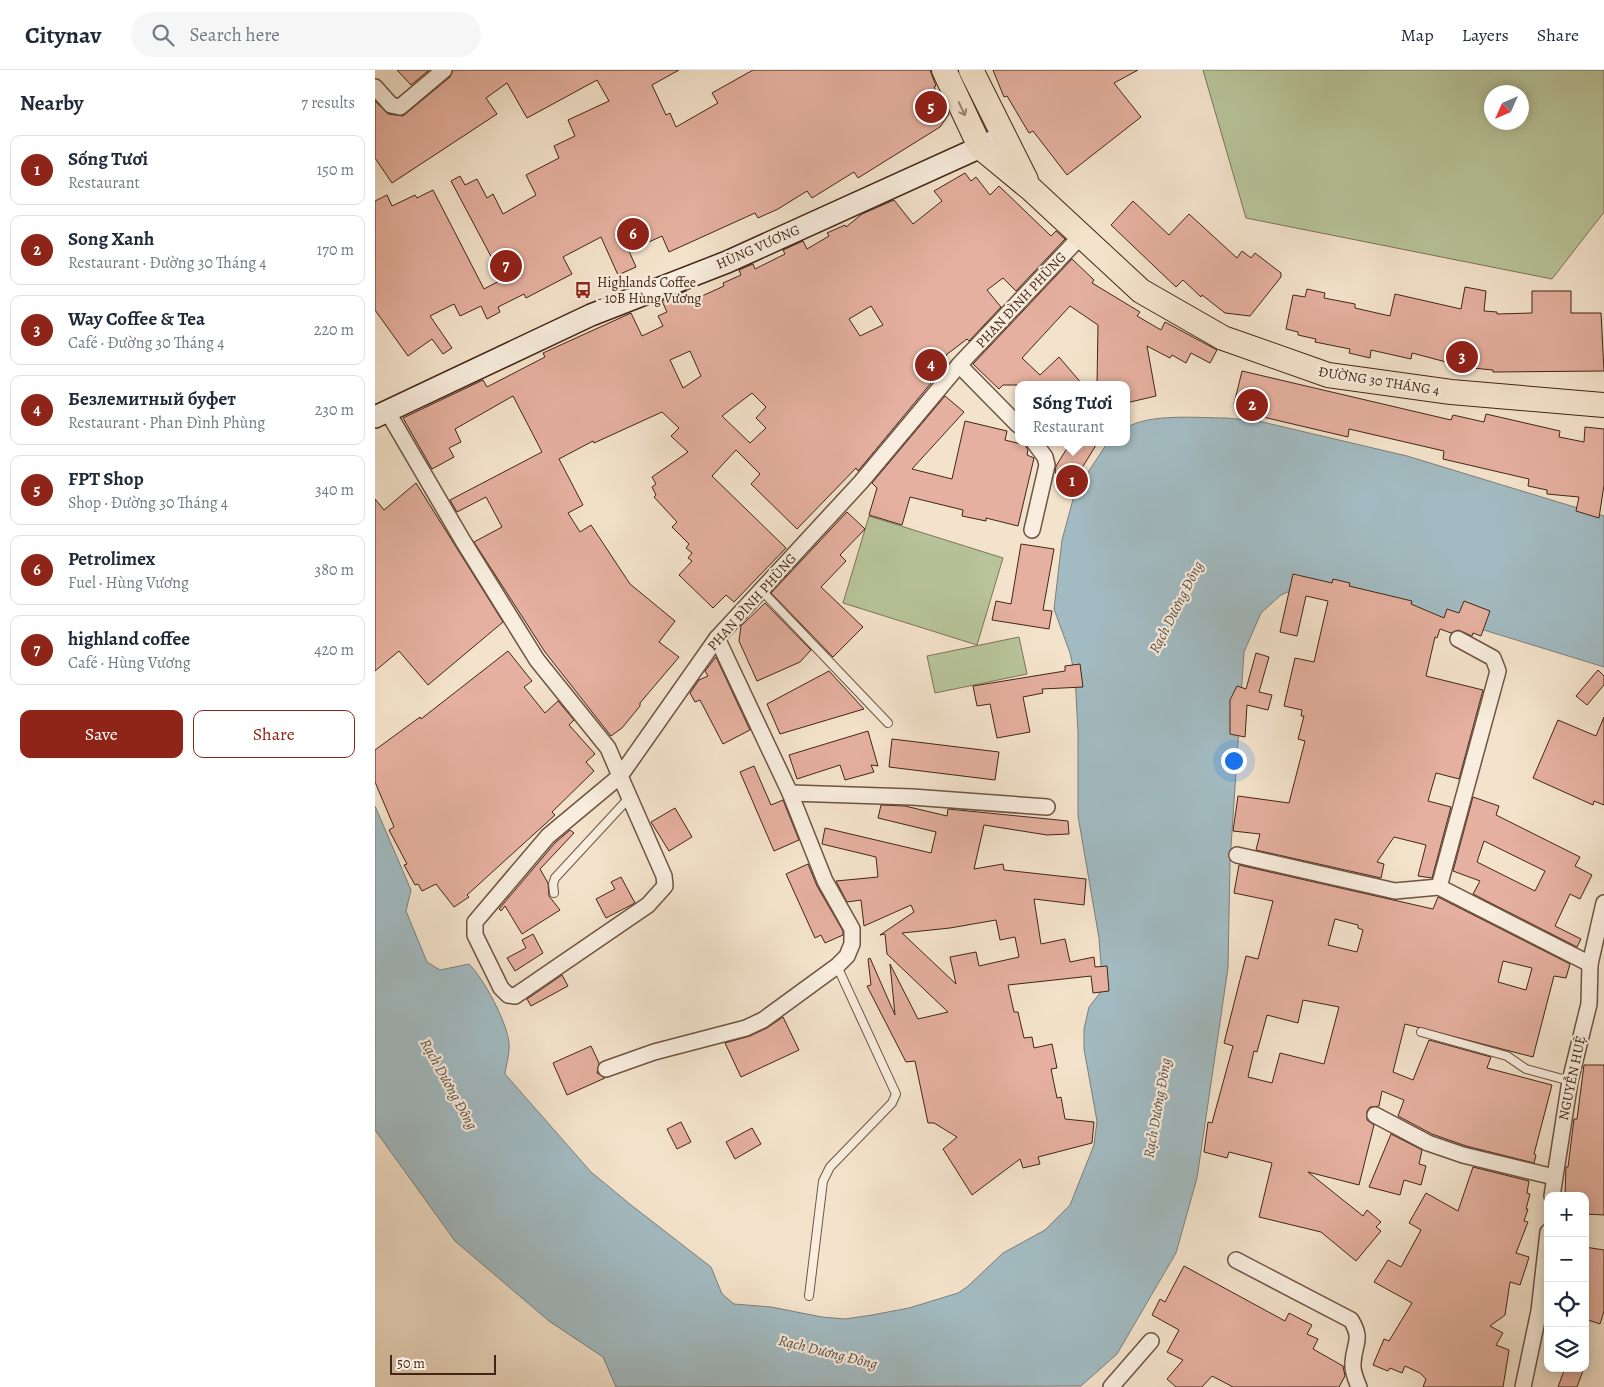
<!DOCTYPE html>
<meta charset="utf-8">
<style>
body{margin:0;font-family:Alegreya,serif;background:#f6f6f7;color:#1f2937}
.controls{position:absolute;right:15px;bottom:15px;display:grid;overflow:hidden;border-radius:10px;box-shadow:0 2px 12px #0003}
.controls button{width:45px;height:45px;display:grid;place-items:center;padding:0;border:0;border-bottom:1px solid #e0e1e3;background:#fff;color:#1f2937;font:25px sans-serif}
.compass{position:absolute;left:1109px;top:15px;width:45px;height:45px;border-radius:50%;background:#fff;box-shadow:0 2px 12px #0003;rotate:225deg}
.scale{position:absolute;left:15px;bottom:12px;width:106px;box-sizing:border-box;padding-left:5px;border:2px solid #422515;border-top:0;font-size:14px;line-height:18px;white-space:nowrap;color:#422515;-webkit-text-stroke:4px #f8edde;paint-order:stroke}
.you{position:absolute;left:858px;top:690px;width:18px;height:18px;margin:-12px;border:4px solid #fff;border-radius:50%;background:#1a73e8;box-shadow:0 0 0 8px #1a73e833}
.badge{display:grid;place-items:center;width:32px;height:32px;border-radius:50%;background:#8f2418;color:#fff;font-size:16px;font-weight:700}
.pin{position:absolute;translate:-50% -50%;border:2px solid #fff;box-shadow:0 1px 5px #0006}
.popup{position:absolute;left:640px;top:311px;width:115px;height:65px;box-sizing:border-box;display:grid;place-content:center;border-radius:10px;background:#fff;filter:drop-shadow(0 1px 4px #0005);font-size:16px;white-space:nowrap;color:#747a83}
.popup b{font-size:19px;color:#1f2937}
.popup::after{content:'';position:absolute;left:50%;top:100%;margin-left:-10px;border:10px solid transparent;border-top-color:#fff}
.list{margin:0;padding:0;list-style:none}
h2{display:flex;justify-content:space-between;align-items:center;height:65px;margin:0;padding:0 20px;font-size:21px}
h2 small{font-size:16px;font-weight:400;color:#747a83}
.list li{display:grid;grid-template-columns:32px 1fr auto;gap:15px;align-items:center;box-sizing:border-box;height:70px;margin:0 10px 10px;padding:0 10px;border:1px solid #e0e1e3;border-radius:10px}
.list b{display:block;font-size:19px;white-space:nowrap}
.list p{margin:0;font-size:16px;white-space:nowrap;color:#747a83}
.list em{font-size:16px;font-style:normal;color:#747a83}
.actions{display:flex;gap:10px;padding:15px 20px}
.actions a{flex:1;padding:11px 0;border:1px solid #8f2418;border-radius:10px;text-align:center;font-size:18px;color:#8f2418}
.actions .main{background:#8f2418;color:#fff}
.icon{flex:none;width:28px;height:28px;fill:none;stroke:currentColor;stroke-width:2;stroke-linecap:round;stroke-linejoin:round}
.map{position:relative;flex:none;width:1229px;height:1317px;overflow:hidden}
header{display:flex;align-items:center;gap:30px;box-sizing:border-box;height:70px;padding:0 25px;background:#fff;border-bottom:1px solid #e0e1e3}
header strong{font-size:24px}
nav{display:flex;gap:28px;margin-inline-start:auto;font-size:18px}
.search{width:350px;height:45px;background:#f6f6f7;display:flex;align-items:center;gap:12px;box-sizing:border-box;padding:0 18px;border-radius:28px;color:#747a83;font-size:19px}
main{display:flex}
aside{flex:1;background:#fff}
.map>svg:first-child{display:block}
.green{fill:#b8c49a;stroke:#7d7458;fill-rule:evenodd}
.water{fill:#a2bbc2;stroke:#7c7f7d}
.building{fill:#e5b09f;stroke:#422515;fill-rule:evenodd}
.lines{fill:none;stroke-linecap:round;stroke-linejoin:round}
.service-casing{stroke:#6e5443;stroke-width:10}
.minor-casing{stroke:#6e5443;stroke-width:18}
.secondary-casing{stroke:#422515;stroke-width:24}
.primary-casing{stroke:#422515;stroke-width:26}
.service{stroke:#f8edde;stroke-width:8}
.minor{stroke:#f8edde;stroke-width:15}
.secondary{stroke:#f8edde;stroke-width:21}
.primary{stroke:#f4e3cc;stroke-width:24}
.oneway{stroke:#9b8470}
.labels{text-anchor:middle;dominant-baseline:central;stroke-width:4.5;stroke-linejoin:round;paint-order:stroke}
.street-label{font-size:14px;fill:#422515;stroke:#f8edde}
.poi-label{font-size:14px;fill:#422515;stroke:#f8edde;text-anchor:start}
.water-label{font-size:15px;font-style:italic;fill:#5f5249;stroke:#f8edde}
</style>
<header>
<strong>Citynav</strong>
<div class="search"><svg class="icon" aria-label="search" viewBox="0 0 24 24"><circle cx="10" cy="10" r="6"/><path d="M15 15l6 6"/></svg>Search here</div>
<nav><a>Map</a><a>Layers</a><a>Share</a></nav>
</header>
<main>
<aside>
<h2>Nearby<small>7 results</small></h2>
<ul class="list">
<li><span class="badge">1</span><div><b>Sống Tươi</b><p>Restaurant</p></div><em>150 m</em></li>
<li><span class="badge">2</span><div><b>Song Xanh</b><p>Restaurant · Đường 30 Tháng 4</p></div><em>170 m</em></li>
<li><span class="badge">3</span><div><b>Way Coffee &amp; Tea</b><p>Café · Đường 30 Tháng 4</p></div><em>220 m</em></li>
<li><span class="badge">4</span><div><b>Безлемитный буфет</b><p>Restaurant · Phan Đình Phùng</p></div><em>230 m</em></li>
<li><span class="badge">5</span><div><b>FPT Shop</b><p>Shop · Đường 30 Tháng 4</p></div><em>340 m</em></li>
<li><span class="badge">6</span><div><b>Petrolimex</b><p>Fuel · Hùng Vương</p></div><em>380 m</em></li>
<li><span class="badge">7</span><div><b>highland coffee</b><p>Café · Hùng Vương</p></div><em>420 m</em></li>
</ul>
<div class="actions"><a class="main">Save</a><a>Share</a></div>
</aside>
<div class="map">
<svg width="1229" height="1317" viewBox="0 0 1229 1317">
<rect width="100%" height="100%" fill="#f4e3cc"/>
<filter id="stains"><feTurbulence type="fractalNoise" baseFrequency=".004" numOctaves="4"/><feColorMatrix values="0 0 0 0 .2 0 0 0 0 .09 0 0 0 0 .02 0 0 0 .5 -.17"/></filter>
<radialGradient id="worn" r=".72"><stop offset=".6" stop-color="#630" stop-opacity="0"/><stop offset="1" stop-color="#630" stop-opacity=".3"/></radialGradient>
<g class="green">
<path d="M828 0H1229V142L1177 209 871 148ZM1116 22H1146V52H1116Z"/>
<polygon points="494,446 628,488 602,575 468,533"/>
<polygon points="644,567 652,604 560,623 552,586"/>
</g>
<path class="water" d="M851 348 883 351 1032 386 1229 446V597L982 521 920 519 906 525 886 543 869 582 855 792 853 898 822 1108 801 1183 742 1284 706 1316 241 1317 228 1287 174 1251 80 1171 0 1060V736L36 820 31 841 52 892 65 900 94 894C109 909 132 952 134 973 135 983 131 995 130 1004L216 1102 256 1135 336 1197 347 1224 359 1234 396 1237 447 1247 470 1249 497 1245 534 1238 583 1223 592 1217 628 1183 670 1160 695 1135 719 1075 722 1051 709 979V959L714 937 728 919 724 868 703 746V662L700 606 695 583 679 539 687 470 700 422 733 372H751V358C774 343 823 348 851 348Z"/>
<g class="building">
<polygon points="22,0 54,0 36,15"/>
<polygon points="78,0 304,0 277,15 291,45 295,43 301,57 343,33 337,23 378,0 555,0 561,16 559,17 574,44 565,57 483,108 479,102 437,128 432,121 403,139 383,148 380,143 294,182 287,166 254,181 261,197 243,205 226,167 188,187 197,204 151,228 149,224 123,237 125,242 112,249 106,236 85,246 79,234 55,246 77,278 68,284 57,269 33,286 0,240 0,131 12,125 17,136 40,125 42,128 58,120 109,219 128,209 76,111 85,106 90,115 102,109 112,128 118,124 128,144 161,125 151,105 184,88 179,76 200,66 193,50 234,31 222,10 152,48 132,13 111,28 122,44 17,113 0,88 0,31 13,44 28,46 75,7"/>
<polygon points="618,0 763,0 739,13 766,47 692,105 658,61 654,63 632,26 629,27"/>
<path d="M590 103 596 111 601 107 615 125 624 116 676 166 681 161 690 169 641 221 628 208 612 220 626 237 594 271 592 269 571 285 572 286 549 306 556 313 483 401 481 398 422 459 376 414 385 404 361 380 337 406 411 478 359 532 351 525 338 538 304 505 317 491 313 488 317 483 311 478 314 474 297 457 302 452 279 427 281 425 277 417 281 414 277 407 313 382 296 366 304 358 287 342 219 373 218 371 184 389 208 435 193 443 205 462 216 455 255 514 300 551 284 572 304 587 265 633V636L247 658 236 666 170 582 99 472 127 457 111 427 82 442 75 430 167 382 138 326 80 359 86 372 74 378 79 387 57 399 28 348 108 310 112 317 170 287 168 283 256 243 267 266 288 256 283 246 292 242 287 231 311 221 316 231 349 216 348 213 366 205 364 200 378 194 380 199 410 184 408 180 428 171 432 179 454 166 452 163 470 155 471 157 487 144 519 130 538 154 567 131 559 121ZM496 236 508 255 485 266 474 249ZM315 281 326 306 308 318 295 290ZM377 323 391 337 381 348 391 358 375 373 347 346Z"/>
<polygon points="758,131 794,165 814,144 862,188 867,181 876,188 880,183 906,203 906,207 875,246 850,243 827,225 826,227 808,210 801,217 736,155"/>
<polygon points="697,189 719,210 717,213 765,242 762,246 786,260 790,252 842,280 835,293 816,283 811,293 797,285 795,288 772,276 781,326 751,333 751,315 722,315 723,255 695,236 647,288 665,305 684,287 708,315 628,315 624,319 598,294"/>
<polygon points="1090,217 1111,221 1109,241 1122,242 1122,244 1157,243 1157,221 1196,221 1196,243 1226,243 1229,301 1118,302 1118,300 1097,298 1096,301 1074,297 1075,293 1037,283 1036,289 996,280 995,288 974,283 975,279 940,272 941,269 923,265 923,262 911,259 918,225 930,227 932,219 950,223 949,228 980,234 980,238 1015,246 1020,224 1086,239"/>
<polygon points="867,301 1076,350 1078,345 1109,352 1111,344 1185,361 1184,367 1209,372 1210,357 1229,359 1229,415 1224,448 1201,441 1204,427 1172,424 1172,420 1153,416 1154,409 1068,389 1069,381 974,359 973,367 871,343 872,337 859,334"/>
<polygon points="570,326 589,342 537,399 577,409 590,351 632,361 630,370 650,375 653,380 652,385 659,388 643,456 611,448 611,451 587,446 588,440 535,427 527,455 494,445 502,418 497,413"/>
<polygon points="696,372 723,372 697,414 680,403 681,396"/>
<polygon points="41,413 128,552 53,615 24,581 0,601 0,429 9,440"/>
<polygon points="472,442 490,459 465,485 471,491 446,517 488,557 458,587 396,523"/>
<polygon points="646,474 679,479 668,540 677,541 674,559 617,550 621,531 636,534"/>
<polygon points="918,504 957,513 958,509 975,513 974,516 1037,531 1036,534 1069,548 1072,539 1084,543 1089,531 1115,541 1106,566 1098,563 1097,566 1083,560 1076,563 1065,559 1062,568 1060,567 1051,606 1108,620 1084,709 1061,703 1053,731 1076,737 1057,808 1043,806 1051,775 1019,767 1002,792 1009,794 1006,808 881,780 885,764 858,761 863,726 914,733 930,671 923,669 929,646 926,646 927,640 909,636 920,588 939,592 953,531 931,526 922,566 905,562"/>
<polygon points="390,533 436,580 425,592 382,611 364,571 366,556"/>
<polygon points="133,581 157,611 149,617 170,643 183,631 199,650 194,655 220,684 211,692 219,701 177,742 180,745 92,825 94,827 79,837 61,814 47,821 43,814 40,815 29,795 32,794 14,760 19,757 0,712 0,680 45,647 46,649"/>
<polygon points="881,583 894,587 884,622 897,625 893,640 872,635 870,667 855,664 855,630 862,616 871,619"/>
<polygon points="341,587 375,660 348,674 325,630 320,632 315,623 324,610 333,606 330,601"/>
<polygon points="705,594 708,617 667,619 668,623 648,627 655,662 622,668 615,634 602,636 598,616 690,601 690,596"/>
<polygon points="1223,600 1229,606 1229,615 1212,635 1201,626"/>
<polygon points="454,601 489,639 405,664 392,634"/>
<polygon points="1229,647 1229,735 1219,731 1218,735 1158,708 1183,650 1221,666"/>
<polygon points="493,661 503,696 496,695 499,702 470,710 465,695 422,709 414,685"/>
<polygon points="517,669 624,682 620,710 514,697"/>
<polygon points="379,696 396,735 408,730 424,770 399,781 365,702"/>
<path d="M1098 727 1124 736 1121 745 1205 787 1200 796 1217 805 1205 829 1195 824 1180 856 1206 869 1202 877 1098 824 1105 811 1078 801ZM1109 771 1170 801 1160 821 1102 792Z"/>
<path d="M506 735 530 736 572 746 573 739 693 751 694 764 672 765 609 755 599 799 628 794 629 800 711 809 709 835 659 829 666 874 690 869 695 892 719 887 720 897 732 896 734 921 718 923 716 906 633 915 639 942H643L649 968 657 967 659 978 677 974 682 998 676 999 682 1028 686 1027 690 1049 719 1052 717 1073 663 1087 665 1094 648 1098 645 1089 597 1125 568 1079 582 1067 559 1053H553L540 991 531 992 492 916 496 915 493 889 495 888 520 945 515 894 543 949 573 942 512 884 510 864 505 865 539 842 536 835 489 856 486 830 472 832 461 811 503 807 501 787 447 774 450 758 556 783 561 762 503 748ZM621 850 625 870 640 867 644 887 604 896 601 882 575 887 581 914 527 863 575 858Z"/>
<polygon points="300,738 317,767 294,781 276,752"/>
<polygon points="195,760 199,763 165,799 173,813 174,826 185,840 147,864 130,836 126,841 124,839 180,773"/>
<polygon points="433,794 442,816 468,861 468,865 450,873 446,865 440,868 411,804"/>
<path d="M864 795 1058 839 1063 827 1195 894 1191 908 1179 906 1158 987 1030 954 1018 1002 1038 1010 1054 970 1116 987 1112 998 1177 1015 1159 1084 1161 1085 1159 1093 1091 1076 1057 1064 1023 1046 1029 1030 1007 1021 1004 1036 995 1037 992 1041V1050L999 1055 984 1115 933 1102 988 1146 992 1140 1006 1152 1001 1157 1006 1161 981 1191 946 1162 884 1147 897 1093 854 1082 852 1088 829 1082 833 1052 837 1053 858 976 849 973 871 886 883 889 898 831 859 823ZM960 849 983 855V858L988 860 982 882 953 875ZM1128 891 1157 898 1151 920 1123 912ZM928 930 964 937 949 994 905 983 897 1013 873 1007 879 981 882 982 892 945 923 953Z"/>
<polygon points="246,807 260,833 231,848 221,829 240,819 236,812"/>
<polygon points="158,864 168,883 140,901 132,888 151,878 147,870"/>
<polygon points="187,905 193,916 156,936 152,929"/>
<polygon points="408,947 424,980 366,1007 350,973 375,966 392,958"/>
<polygon points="216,976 224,993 222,1003 230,1008 192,1025 178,993"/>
<polygon points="1209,995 1229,995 1229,1145 1210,1144 1210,1126 1190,1126 1191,1097 1193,1097 1199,1049 1202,1049"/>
<polygon points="306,1052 316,1072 302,1079 292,1059"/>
<polygon points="377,1058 386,1074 360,1089 351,1072"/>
<polygon points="1016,1064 1047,1080 1044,1094 1051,1096 1046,1115 1029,1110 1025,1125 994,1117"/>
<polygon points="1098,1097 1154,1111 1152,1123 1155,1124 1151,1139 1153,1139 1149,1151 1153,1152 1141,1183 1154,1187 1151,1197 1145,1215 1135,1212 1130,1245 1115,1256 1128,1263 1121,1275 1134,1280 1128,1317 1048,1317 1051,1309 1045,1303 1030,1296 1027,1303 1015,1298 1013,1301 998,1295 1009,1269 1014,1271 1037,1233 999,1212 1013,1190 1026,1197 1046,1160 1034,1153 1051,1123 1083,1141"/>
<polygon points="1210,1177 1229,1180 1229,1241 1225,1254 1210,1249"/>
<polygon points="809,1196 910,1251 914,1243 937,1255 932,1264 943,1269 938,1279 968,1296 970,1306 964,1317 858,1317 837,1306 827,1317 801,1317 792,1309 808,1290 792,1282 804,1260 777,1245 785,1229 790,1232"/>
<polygon points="1190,1298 1209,1298 1202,1317 1183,1317"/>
</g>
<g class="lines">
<g class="service-casing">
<g id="service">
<polyline points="387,521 513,653"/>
<polyline points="179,823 178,814 180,808 254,728"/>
<polyline points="1046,962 1132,986 1151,999 1195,1011"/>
<polyline points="434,1226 448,1111 455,1097 517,1033 521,1024 462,896"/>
</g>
</g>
<g class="minor-casing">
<g id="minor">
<polyline points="0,17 16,35 25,37 69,0"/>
<polyline points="584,295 643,355"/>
<polyline points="12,341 88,471 162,590 233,678 245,706 289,806 290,816 273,835 140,926 133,925 126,918 100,865 100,852 173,766 245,706 342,568 486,412 584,295 706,166"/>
<polyline points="657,460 672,395 670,387 659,372"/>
<polyline points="1083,569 1118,588 1123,601 1064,817 1215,894"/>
<polyline points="415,723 537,727 672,737"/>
<polyline points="862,785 1020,821 1064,817"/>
<polyline points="231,999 279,982 371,958 388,950 462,896 472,886 477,874 477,859 450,811 415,723 342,568"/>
<polyline points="1000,1045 1053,1073 1088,1085 1179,1107"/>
<polyline points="1177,1126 1195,1011 1214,934 1215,894 1229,833"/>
<path d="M861 1190 976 1250C988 1270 979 1273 978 1293 977 1301 981 1310 984 1317"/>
<polyline points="736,1317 776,1271"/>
<polyline points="1148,1317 1164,1241 1173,1162"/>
</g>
</g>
<g class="secondary-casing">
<polyline id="secondary" points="0,347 216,245 352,192 621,70"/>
</g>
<g class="primary-casing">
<g id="primary">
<polyline points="569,0 605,77 656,119 766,221 848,268 953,305 1076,322 1229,335"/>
<polyline points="596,0 651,110"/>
</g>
</g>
<use href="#service" class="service"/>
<use href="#minor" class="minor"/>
<use href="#secondary" class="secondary"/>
<use href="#primary" class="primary"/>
</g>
<defs><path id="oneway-shaft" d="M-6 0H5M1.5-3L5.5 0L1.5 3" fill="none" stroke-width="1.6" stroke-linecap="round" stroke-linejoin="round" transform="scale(1.25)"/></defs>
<use class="oneway" href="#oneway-shaft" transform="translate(587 39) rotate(65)"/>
<defs>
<g id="bus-bare" transform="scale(1.35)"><path d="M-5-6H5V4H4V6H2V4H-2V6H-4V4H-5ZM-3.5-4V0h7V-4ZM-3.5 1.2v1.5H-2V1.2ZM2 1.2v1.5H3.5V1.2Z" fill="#8f2418" stroke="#f8edde" stroke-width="2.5" paint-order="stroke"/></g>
</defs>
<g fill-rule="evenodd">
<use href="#bus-bare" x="208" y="220"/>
</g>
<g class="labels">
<g class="street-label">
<text transform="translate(383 177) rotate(-24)">HÙNG VƯƠNG</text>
<text transform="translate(646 230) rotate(-47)">PHAN ĐÌNH PHÙNG</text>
<text transform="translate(1004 311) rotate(9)">ĐƯỜNG 30 THÁNG 4</text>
<text transform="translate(377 532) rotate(-48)">PHAN ĐÌNH PHÙNG</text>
<text transform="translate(1197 1008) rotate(-78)">NGUYỄN HUỆ</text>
</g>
<g class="poi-label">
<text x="222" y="212">Highlands Coffee<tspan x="222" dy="16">- 10B Hùng Vương</tspan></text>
</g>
<g class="water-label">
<text transform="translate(801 537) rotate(-63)">Rạch Dương Đông</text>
<text transform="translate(74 1014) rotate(61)">Rạch Dương Đông</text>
<text transform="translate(782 1038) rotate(-80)">Rạch Dương Đông</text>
<text transform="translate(453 1282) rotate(14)">Rạch Dương Đông</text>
</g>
</g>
<rect width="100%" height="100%" filter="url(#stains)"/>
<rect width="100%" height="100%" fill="url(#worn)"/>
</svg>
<div class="controls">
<button>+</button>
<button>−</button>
<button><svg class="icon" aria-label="locate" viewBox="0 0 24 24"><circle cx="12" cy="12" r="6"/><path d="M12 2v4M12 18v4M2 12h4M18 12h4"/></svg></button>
<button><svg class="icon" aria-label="layers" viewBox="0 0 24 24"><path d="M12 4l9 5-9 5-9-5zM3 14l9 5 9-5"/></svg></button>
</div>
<svg class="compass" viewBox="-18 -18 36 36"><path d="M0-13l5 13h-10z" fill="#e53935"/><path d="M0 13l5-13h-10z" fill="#747a83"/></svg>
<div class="scale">50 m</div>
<div class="you"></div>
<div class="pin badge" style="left:697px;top:411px">1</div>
<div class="popup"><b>Sống Tươi</b>Restaurant</div>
<div class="pin badge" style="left:877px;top:335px">2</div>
<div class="pin badge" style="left:1087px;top:287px">3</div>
<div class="pin badge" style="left:556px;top:295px">4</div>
<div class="pin badge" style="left:556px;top:37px">5</div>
<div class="pin badge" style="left:258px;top:164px">6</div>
<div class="pin badge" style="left:131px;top:196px">7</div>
</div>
</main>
